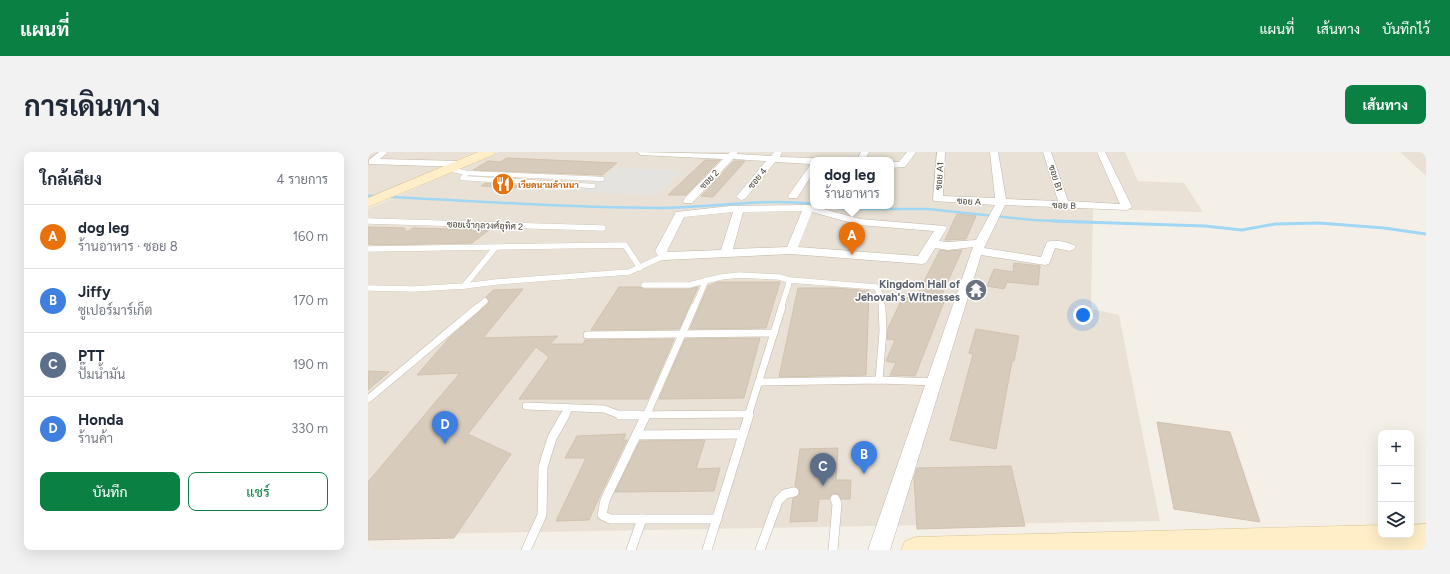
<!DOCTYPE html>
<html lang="th">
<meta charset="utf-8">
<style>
body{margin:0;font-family:Figtree,Sarabun,sans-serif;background:#f2f2f3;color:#1f2937}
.controls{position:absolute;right:12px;bottom:12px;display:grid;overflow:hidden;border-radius:8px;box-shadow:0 4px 16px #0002}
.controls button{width:36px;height:36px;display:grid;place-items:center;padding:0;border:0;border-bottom:1px solid #e0e1e3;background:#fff;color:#1f2937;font:20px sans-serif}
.you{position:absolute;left:715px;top:163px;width:14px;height:14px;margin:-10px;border:3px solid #fff;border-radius:50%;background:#1a73e8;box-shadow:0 0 0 6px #1a73e833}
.badge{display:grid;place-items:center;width:26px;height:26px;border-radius:50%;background:#0b8043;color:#fff;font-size:13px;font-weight:700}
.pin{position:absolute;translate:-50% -33px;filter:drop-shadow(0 1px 2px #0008)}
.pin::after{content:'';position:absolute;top:21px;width:14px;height:12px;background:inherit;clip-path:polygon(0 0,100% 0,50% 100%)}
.popup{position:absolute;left:442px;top:5px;width:84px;height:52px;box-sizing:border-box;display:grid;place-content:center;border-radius:8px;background:#fff;filter:drop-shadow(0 1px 3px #0005);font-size:13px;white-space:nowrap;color:#747a83}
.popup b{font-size:15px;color:#1f2937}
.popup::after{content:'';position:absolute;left:50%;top:100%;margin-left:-8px;border:8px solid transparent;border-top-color:#fff}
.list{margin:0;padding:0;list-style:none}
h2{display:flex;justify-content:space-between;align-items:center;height:52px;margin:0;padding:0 16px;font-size:17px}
h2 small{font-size:13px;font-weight:400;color:#747a83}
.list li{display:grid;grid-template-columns:26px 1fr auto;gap:12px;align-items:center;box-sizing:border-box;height:64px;padding:0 16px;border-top:1px solid #e0e1e3}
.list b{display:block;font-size:15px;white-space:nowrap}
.list p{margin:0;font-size:13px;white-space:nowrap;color:#747a83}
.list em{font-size:13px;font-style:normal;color:#747a83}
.actions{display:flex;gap:8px;padding:12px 16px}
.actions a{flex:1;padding:9px 0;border:1px solid #0b8043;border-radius:8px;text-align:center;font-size:14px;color:#0b8043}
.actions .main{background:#0b8043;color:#fff}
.icon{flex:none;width:22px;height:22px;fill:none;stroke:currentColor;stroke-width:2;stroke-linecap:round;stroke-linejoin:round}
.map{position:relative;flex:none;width:1058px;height:398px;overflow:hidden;border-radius:8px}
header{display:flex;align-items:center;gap:24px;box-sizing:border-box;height:56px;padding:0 20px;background:#0b8043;color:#fff}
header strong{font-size:19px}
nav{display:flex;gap:22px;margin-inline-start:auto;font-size:14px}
.intro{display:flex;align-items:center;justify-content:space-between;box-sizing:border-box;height:96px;padding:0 24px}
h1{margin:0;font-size:28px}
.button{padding:10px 18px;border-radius:8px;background:#0b8043;color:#fff;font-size:14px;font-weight:700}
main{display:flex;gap:24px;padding:0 24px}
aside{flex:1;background:#fff;border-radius:8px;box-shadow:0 4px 16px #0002}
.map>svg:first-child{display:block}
.residential{fill:#e9e1d5;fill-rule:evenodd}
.parking{fill:#e5e3df}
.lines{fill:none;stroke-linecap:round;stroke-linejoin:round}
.stream-far1{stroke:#9fd7f5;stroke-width:2.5}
.stream{stroke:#9fd7f5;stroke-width:3}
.building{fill:#d7cbbc;stroke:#d2c2ae}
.lane-far3-casing{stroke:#c1b7a9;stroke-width:5}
.lane-far2-casing{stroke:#c1b7a9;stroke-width:6}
.lane-far1-casing{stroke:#c1b7a9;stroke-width:8}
.lane-casing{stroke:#c1b7a9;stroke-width:10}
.street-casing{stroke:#c1b7a9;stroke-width:1}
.secondary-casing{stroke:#d8c294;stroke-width:1}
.lane-far3{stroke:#fff;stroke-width:4.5}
.lane-far2{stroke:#fff;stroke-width:5.5}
.lane-far1{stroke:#fff;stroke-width:7}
.lane{stroke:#fff;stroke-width:9}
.street{fill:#fff;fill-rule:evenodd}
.secondary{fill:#ffeec7;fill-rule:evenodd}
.labels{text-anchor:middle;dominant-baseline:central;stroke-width:3;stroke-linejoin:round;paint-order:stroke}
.far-street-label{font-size:9px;fill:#484035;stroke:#fff}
.far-food-label{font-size:9px;font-weight:bold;fill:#c56008;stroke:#fff;text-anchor:start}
.worship-label{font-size:11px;font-weight:bold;fill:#5b616d;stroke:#fff;text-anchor:end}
</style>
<header>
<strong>แผนที่</strong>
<nav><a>แผนที่</a><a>เส้นทาง</a><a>บันทึกไว้</a></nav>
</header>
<div class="intro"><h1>การเดินทาง</h1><a class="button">เส้นทาง</a></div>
<main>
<aside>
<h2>ใกล้เคียง<small>4 รายการ</small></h2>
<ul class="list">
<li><span class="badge" style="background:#e8710a">A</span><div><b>dog leg</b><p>ร้านอาหาร · ซอย 8</p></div><em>160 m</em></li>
<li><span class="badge" style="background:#3f7fe0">B</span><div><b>Jiffy</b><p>ซูเปอร์มาร์เก็ต</p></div><em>170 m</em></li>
<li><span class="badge" style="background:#5c6f8a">C</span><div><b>PTT</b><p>ปั๊มน้ำมัน</p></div><em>190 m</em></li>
<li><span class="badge" style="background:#3f7fe0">D</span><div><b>Honda</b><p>ร้านค้า</p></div><em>330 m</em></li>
</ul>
<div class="actions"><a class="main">บันทึก</a><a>แชร์</a></div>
</aside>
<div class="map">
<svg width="1058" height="398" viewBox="0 0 1058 398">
<rect width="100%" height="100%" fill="#f5f0e7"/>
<g class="residential">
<polygon points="0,0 107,0 0,45"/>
<path d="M131 0H757L770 29 816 31 835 60 725 57 723 157 751 163 792 369 0 383V57ZM445 8H523V54H445Z"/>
<polygon points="1032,0 1058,0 1058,24"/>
</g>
<polygon class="parking" points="248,15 314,19 287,44 215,40"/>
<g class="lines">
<g class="stream-far1">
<polyline points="0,44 8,44"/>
<path d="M23 45C112 49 201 56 290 56 342 56 393 46 445 52"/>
<polyline points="456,54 477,57 560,57 665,68 713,70"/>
</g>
<polyline class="stream" points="684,69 837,74 874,78 907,72 951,71 1016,76 1058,82"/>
</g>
<g class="building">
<polygon points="139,6 249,11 234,23 105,18 120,9 132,10"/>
<polygon points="337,8 352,8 318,43 300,43"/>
<polygon points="366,9 377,9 345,45 333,44"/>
<polygon points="117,31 163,34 160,36 113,34"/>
<polygon points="589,62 608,64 598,87 577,88"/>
<polygon points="0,75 36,76 39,80 45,76 121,78 104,91 12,93 0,92"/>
<polygon points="572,98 580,99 594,98 571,149 576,150 547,224 522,223 528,211 518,209 527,188 519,187 520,176 536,143 548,145"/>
<polygon points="646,111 672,114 670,133 639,130 636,137 619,134 626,117 645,120"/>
<polygon points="350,130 412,130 398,176 322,177 340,134"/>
<polygon points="251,135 272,135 276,137 321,137 330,135 311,177 223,178"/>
<polygon points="430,136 469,136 501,139 498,223 411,225"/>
<polygon points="155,137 115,186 190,184 182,192 215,192 217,188 306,187 280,247 151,247 181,205 168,195 100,282 143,302 86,386 0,388 0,330 92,221 49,223 82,185 120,152 121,149 118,145 125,138"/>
<polygon points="608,177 651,184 646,209 644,209 628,297 582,288 605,202 601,201"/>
<polygon points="392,186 376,246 291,247 317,187"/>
<polygon points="0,219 21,220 0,238"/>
<polygon points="789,270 862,280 892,370 806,357"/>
<polygon points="258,282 255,288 259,288 233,341 221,368 188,369 218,306 197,306 209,284"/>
<polygon points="337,288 328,317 352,316 346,339 247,340 272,289"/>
<polygon points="470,296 468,328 483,328 482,347 473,347 470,342 465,341 461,347 451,347 449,369 422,370 425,346 430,345 432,341 431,336 427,334 432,297"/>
<polygon points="643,314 657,374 549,377 546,326 549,316"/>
</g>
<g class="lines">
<g class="lane-far3-casing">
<g id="lane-far3">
<polyline points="81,17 99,21 94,26 225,34"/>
<polyline points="99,21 234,27"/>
<polyline points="0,69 22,70"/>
</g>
</g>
<g class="lane-far2-casing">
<g id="lane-far2">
<polyline points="0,69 235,76"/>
<polyline points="0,97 257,93 272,116"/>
<polyline points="276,133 321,133 353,125 371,123 411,125 422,128 508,135 512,142 514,156"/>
<polyline points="96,134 127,96"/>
<polyline points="0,136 46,137 96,134 128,130 261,120 296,104"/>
<polyline points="109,156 117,149"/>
<polyline points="326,156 338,128"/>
<polyline points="413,156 422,128"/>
</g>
</g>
<g class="lane-far1-casing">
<g id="lane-far1">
<polyline points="219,183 406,181"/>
<polyline points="511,228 515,179 514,155"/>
<polyline points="391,230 511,228 567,230"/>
<polyline points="0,247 110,155"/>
<polyline points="158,254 236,257 252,263 381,262"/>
<polyline points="197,264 201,256"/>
<polyline points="278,264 326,155"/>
<polyline points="380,264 414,155"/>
</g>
</g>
<g class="lane-casing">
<g id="lane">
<polyline points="252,263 270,263"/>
<polyline points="278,263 237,348 234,363 242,367 349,367"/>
<polyline points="269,283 375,282"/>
<polyline points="158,398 174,363 175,315 184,286 197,263"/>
<polyline points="263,398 274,367"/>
<polyline points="339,398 381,263"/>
<polyline points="392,398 410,349 417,342 426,340"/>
<polyline points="465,398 469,352 467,347"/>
</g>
</g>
<g class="street-casing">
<g id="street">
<polygon points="11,0 20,0 12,7 93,9 98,12 93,15 1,12 1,8"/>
<polygon points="269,0 360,2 362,0 370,0 369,2 403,4 406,0 414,0 412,5 445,6 449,8 445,8 445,21 429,46 421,46 420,44 443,12 407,10 377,47 373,48 368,45 398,9 365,7 324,51 316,51 315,49 316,47 355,7 273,3"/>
<polygon points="493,0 501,0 497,8 489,8"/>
<polygon points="539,0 548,0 537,15 523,16 523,10 531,10"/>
<path d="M569 0H577L575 44 627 46 622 0H630L638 47 690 49 675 0H683L700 49 752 52 729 0H737L764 55 759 58 637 53 616 96 673 105 679 90C687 87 698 90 706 93L708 95 706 97 702 99 687 96 681 112 677 113 613 103 522 398H500L605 95 580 98 567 96 558 111 554 112 423 102 296 108 292 107 287 99 308 60 362 54 441 53 492 67 577 74 579 76 571 89 580 90 608 88 627 53 566 49 565 47ZM434 59 419 95 365 97 375 60ZM365 60 353 98 300 100 299 99 316 65ZM444 60 491 73 566 79 550 104 430 95Z"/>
</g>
</g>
<g class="secondary-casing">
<g id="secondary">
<polygon points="110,0 127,0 125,3 0,55 0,46"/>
<polygon points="1058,372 1058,398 533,398 537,389 548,385 1013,373 1013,383 1043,383 1043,373"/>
</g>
</g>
<use href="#lane-far3" class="lane-far3"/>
<use href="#lane-far2" class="lane-far2"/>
<use href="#lane-far1" class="lane-far1"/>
<use href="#lane" class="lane"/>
<use href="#street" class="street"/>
<use href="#secondary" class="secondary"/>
</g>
<defs>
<g id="restaurant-disc" transform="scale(1.15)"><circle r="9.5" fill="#e8710a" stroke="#fff"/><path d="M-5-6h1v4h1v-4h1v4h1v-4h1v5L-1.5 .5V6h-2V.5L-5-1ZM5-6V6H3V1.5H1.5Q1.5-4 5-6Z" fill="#fff"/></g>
<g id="temple-disc" transform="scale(1.15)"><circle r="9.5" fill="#6b7280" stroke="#fff"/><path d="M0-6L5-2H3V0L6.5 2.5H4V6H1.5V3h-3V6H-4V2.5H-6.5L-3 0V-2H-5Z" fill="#fff"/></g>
</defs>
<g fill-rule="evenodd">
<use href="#restaurant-disc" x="135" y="32"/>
<use href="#temple-disc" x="608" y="138"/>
</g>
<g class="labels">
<g class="far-street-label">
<text transform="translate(571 24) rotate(-86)">ซอย A1</text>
<text transform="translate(389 26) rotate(-51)">ซอย 4</text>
<text transform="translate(688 26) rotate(72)">ซอย B1</text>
<text transform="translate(341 27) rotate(-46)">ซอย 2</text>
<text transform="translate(601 49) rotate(3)">ซอย A</text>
<text transform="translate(696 53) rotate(2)">ซอย B</text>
<text transform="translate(117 73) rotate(2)">ซอยเจ้ากุลวงศ์อุทิศ 2</text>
</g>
<g class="far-food-label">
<text x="150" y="32">เวียดนามล้านนา</text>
</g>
<g class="worship-label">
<text x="592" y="132">Kingdom Hall of<tspan x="592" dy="13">Jehovah's Witnesses</tspan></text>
</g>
</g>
</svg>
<div class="controls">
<button>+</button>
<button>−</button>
<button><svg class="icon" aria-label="layers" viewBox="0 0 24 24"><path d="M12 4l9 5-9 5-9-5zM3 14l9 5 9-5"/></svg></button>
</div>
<div class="you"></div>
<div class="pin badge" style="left:484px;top:103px;background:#e8710a">A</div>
<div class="popup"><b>dog leg</b>ร้านอาหาร</div>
<div class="pin badge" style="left:496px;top:322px;background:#3f7fe0">B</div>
<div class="pin badge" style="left:455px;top:334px;background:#5c6f8a">C</div>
<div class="pin badge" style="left:77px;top:292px;background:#3f7fe0">D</div>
</div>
</main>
